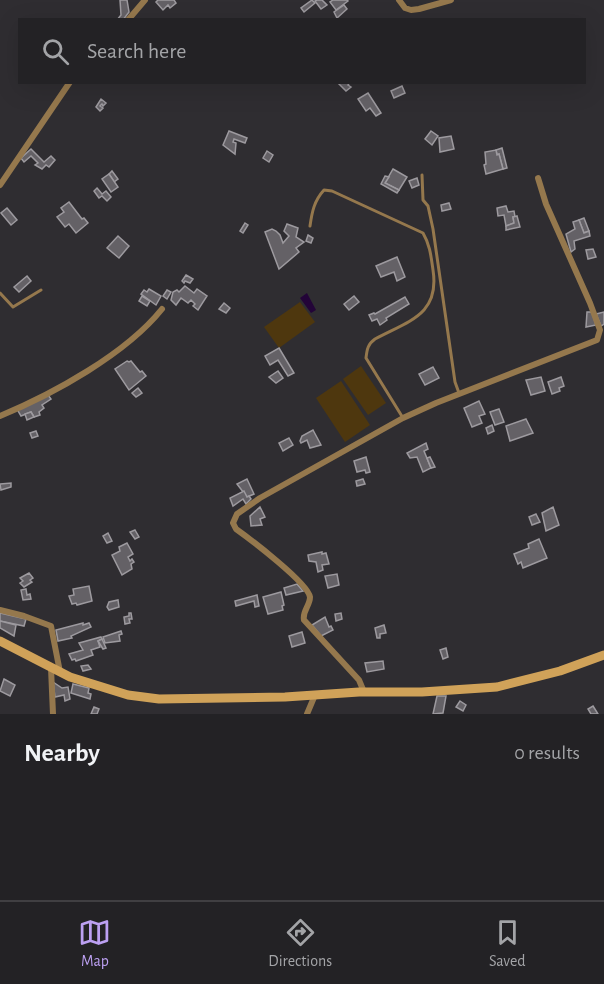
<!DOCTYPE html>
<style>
body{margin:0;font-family:"Alegreya Sans",sans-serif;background:#2f2f32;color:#f1f3f6}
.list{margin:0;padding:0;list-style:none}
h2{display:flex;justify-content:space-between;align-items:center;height:78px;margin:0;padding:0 24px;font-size:26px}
h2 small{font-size:20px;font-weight:400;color:#a3a4a7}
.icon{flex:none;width:33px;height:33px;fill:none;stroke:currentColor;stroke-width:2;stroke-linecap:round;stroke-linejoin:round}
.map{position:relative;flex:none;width:604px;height:714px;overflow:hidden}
.search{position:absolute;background:#232225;box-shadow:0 6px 24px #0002;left:18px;right:18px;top:18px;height:66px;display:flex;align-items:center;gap:15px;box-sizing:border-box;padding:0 21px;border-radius:0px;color:#a3a4a7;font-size:22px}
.sheet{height:186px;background:#232225}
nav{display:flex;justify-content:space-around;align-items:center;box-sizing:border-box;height:84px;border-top:2px solid #403f42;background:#232225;font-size:16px;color:#a3a4a7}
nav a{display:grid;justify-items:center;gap:3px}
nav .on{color:#bca0f2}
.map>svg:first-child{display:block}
.green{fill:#4e370e}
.water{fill:#230438}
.building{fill:#646166;stroke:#9d9a9f;stroke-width:1.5}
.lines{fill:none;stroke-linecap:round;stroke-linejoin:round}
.service{stroke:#95784d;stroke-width:3}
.minor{stroke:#95784d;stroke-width:6}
.secondary{stroke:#d0a259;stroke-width:9}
</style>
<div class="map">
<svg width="604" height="714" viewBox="0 0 604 714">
<rect width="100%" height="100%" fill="#2f2d31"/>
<g class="green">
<polygon points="300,302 315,322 279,348 264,327"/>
<polygon points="361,366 386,403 368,415 343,379"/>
<polygon points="341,381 370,425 345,442 316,398"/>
</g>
<polygon class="water" points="307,293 316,310 311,313 300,298"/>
<g class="building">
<polygon points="120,0 127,0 129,12 123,20 117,20 121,15"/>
<polygon points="158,0 174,0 176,3 170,8 168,5 163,10 156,2"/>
<polygon points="312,0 315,3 304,12 301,8"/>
<polygon points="317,0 322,0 327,5 321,9 315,1"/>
<polygon points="333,0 347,0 348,1 336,10 330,2"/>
<polygon points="344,5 347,9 337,18 334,12"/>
<polygon points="337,82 350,82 348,85 351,87 346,91"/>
<polygon points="402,86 405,93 394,98 391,91"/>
<polygon points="368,93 381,113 376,116 370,108 366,111 358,99"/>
<polygon points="101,99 106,103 103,106 102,104 100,106 103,108 100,111 96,107"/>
<polygon points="229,131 247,138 245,143 234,139 233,142 236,143 235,154 223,145"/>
<polygon points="431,131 438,136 432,145 425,139"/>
<polygon points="451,136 454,149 440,152 439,138"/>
<polygon points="502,148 507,168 503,169 499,154 497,155 496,150"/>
<polygon points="31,149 44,162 51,156 55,160 49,167 46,165 42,169 35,165 38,163 31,156 24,162 21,158"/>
<polygon points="496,150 497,155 499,154 503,169 486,174 484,165 486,164 485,152"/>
<polygon points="267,151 273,155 269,162 263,158"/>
<polygon points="393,169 407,177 399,190 385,183"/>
<polygon points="112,171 118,179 114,182 109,174"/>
<polygon points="109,174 118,187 111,192 102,179"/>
<polygon points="385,176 389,177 385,183 399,190 397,193 381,184"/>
<polygon points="417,178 419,185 412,188 409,181"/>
<polygon points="97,188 102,194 106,191 111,197 107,201 102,196 99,198 94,191"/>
<polygon points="69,202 82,219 84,218 88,223 76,233 69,224 65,227 57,217 64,212 61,208"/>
<polygon points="449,203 451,209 442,211 441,205"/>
<polygon points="506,206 508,212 514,211 515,217 513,217 514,223 506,226 504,215 498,216 497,208"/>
<polygon points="7,208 17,220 11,225 1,213"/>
<polygon points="517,216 520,227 506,230 506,226 514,223 513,217"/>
<polygon points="584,218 589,231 584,233 579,220"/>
<polygon points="579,220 584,233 589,231 590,236 574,241 575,249 571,252 566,234 575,229 573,222"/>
<polygon points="245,223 248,225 243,233 240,231"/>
<polygon points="287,224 298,228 296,237 304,242 296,248 299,252 279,269 265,232 272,229 276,231 280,235 283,243 289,236 284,231"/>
<polygon points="308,235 313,238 311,243 306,241"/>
<polygon points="118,236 129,246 119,258 107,248"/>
<polygon points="593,249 596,257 588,259 586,250"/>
<polygon points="397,257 405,277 397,281 394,272 381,277 376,266"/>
<polygon points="186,275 193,279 190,283 185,281 184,283 182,281"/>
<polygon points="27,276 31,281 19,292 14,287"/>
<polygon points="185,286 194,293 197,289 207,296 198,310 193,306 195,304 191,300 188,303 181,298 176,305 171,300 173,292 177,290 179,292"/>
<polygon points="149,289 161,296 156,305 141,294 144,290 147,292"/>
<polygon points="167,290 171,292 167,299 163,296"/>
<polygon points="142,296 150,301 147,306 139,301"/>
<polygon points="354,296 359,302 349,310 344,304"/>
<polygon points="405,297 409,304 386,318 387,320 380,325 377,319 372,321 369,315 374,313 375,314"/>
<polygon points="224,303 230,308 226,313 219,309"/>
<polygon points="587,312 592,312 596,325 586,327"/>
<polygon points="604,312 604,324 601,326 596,314"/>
<polygon points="279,348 294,373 288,376 278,360 270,365 265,356"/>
<polygon points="127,361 129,362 131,361 140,372 142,371 146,376 129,390 115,369"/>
<polygon points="433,367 439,378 425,385 419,374"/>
<polygon points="278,371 283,378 276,383 269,377"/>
<polygon points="541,377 545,391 531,395 526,380"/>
<polygon points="561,377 564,386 559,388 560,391 552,394 548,382"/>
<polygon points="138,388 142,393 136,397 132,393"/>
<polygon points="48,395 51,399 42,405 44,408 39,412 40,415 34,417 31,412 21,416 17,409"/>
<polygon points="479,401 485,414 479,416 482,423 472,427 464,408"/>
<polygon points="499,409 504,422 495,425 490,412"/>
<polygon points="31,412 34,417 27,420 25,414"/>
<polygon points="526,419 533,433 510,441 506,426"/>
<polygon points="492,425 494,431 488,434 486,428"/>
<polygon points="313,430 321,445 310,448 307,440 301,443 300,441 302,436"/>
<polygon points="36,431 38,436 32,438 30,433"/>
<polygon points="289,438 293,445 283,451 279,443"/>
<polygon points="426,443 428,449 424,451 431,468 423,472 417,457 410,458 407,453"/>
<polygon points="366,457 370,472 366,473 365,470 357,472 354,461"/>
<polygon points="430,457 435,467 431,468 427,458"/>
<polygon points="247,479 254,494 247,497 237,484"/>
<polygon points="363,479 365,484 357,486 356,481"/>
<polygon points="11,483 11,487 1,490 0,484"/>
<polygon points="244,491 247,497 249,496 251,499 246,504 243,499 233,506 230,498"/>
<polygon points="260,507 265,517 260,519 262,525 251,526 250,516"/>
<polygon points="553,507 559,525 546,531 542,513"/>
<polygon points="536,514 540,522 532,525 529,517"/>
<polygon points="135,530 139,537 135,539 130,532"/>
<polygon points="108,533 112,541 107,543 103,536"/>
<polygon points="539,539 547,558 523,568 521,562 518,564 514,554 529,548 528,544"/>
<polygon points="127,543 133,554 128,557 130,561 132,559 134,562 131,564 132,569 122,575 112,555 120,551 119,547"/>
<polygon points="322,552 322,554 326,553 329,564 322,565 323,570 318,572 316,562 309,561 308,555"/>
<polygon points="29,573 33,578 30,580 32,582 24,587 20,583 23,581 20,578"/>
<polygon points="337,574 339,585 328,588 325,576"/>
<polygon points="297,584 303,591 286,595 284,588"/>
<polygon points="89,586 92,601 77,605 76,603 72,604 69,596 74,595 73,589"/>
<polygon points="26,589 27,595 30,594 31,599 23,600 21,590"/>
<polygon points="281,592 284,605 282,606 283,610 268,614 263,597"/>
<polygon points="257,595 259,606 255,607 254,601 236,606 235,601"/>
<polygon points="118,600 119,607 109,610 107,607 109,602"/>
<polygon points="0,613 26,619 24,626 0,621"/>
<polygon points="129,613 131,613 132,619 129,619 130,623 125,624 124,617 129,616"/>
<polygon points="341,613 342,619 336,621 335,614"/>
<polygon points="325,617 329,627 331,626 333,630 321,636 312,625"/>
<polygon points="0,621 16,625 14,636 0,628"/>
<polygon points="83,623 83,625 89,623 91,627 71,636 72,638 58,641 56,630"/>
<polygon points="384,625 386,633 380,634 380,638 377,638 375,628"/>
<polygon points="121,631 122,634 119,635 120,641 105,643 103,637"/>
<polygon points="302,632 305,643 292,647 289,636"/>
<polygon points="101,637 102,639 98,641 100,647 91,650 93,655 76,661 75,659 72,660 69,654 83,650 79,643"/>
<polygon points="102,639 106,648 103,649 98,641"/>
<polygon points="446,648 448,657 443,659 440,650"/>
<polygon points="383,661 384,669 367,672 365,663"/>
<polygon points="88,665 91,669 83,671 81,666"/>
<polygon points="4,679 15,685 10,696 0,691"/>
<polygon points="53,682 62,688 68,687 70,699 65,701 64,695 55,697"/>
<polygon points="73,684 89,688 88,693 91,694 90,699 71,693"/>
<polygon points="437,696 446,696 443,713 433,714"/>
<polygon points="460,701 466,705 463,711 456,707"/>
<polygon points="593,706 598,714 591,714 588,709"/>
<polygon points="94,707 99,709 97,714 91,714"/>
</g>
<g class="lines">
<g class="service">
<polyline points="422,175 423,200 428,206 433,229 455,382 459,393"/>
<path d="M310 226C312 212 314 201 324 190L332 191 423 233C430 245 431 256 433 270 440 315 408 321 375 339 368 344 367 349 366 358L403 418"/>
<polyline points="0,293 13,307 41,290"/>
</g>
<g class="minor">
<polyline points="399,0 405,8 411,10 419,9 451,0"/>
<polyline points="128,20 145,0"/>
<polyline points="0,185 70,82"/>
<path d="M0 416C53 394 126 354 162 309"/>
<polyline points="0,610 24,616 51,626 60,672"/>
<polyline points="51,668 53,714"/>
<path d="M364 692 359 680 304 620C302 611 310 606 310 597 308 583 250 539 236 529L233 523 237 514 260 498 403 418 436 403 597 340 600 330 590 303 546 204 538 178"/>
<polyline points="307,714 315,695"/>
</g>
<polyline class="secondary" points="0,641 70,677 128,695 159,699 285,697 359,692 422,692 497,687 560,671 604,655"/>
</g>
</svg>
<div class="search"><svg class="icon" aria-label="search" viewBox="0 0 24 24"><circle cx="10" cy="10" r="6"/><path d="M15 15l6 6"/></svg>Search here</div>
</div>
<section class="sheet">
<h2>Nearby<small>0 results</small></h2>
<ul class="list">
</ul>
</section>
<nav>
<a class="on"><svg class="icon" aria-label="map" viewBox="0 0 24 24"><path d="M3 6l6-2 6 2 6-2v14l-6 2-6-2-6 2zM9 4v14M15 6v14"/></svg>Map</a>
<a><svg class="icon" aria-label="directions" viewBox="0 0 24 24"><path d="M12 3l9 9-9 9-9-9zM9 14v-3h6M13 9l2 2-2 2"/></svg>Directions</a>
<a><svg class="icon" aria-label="saved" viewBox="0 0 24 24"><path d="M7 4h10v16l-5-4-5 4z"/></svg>Saved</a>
</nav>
